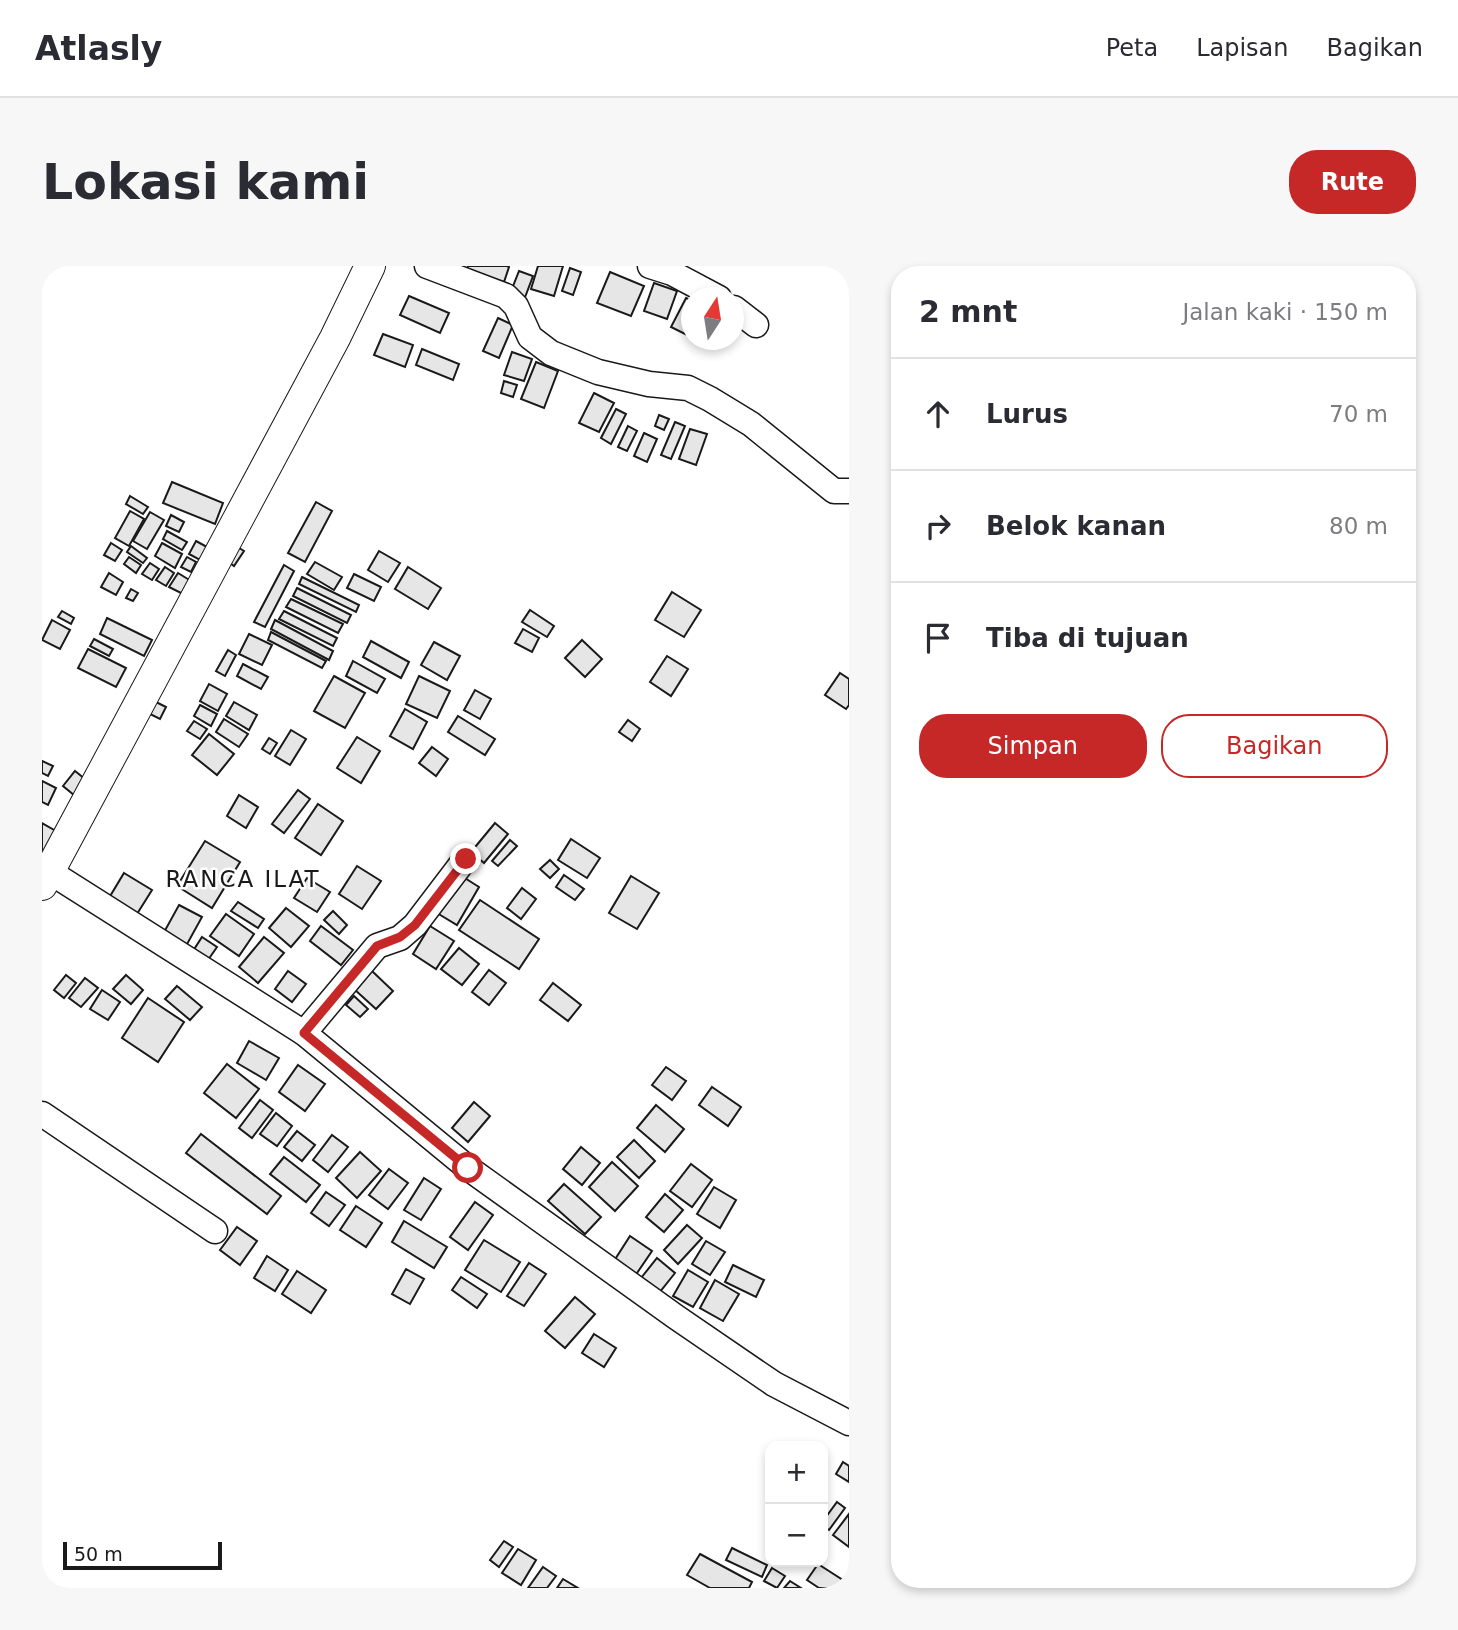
<!DOCTYPE html>
<html lang="id">
<meta charset="utf-8">
<style>
body{margin:0;font-family:"DejaVu Sans",sans-serif;background:#f7f7f7;color:#2b2b33}
.controls{position:absolute;right:21px;bottom:21px;display:grid;overflow:hidden;border-radius:14px;box-shadow:0 4px 10px #0003}
.controls button{width:63px;height:63px;display:grid;place-items:center;padding:0;border:0;border-bottom:2px solid #e1e1e2;background:#fff;color:#2b2b33;font:35px sans-serif}
.compass{position:absolute;left:639px;top:21px;width:63px;height:63px;border-radius:50%;background:#fff;box-shadow:0 4px 10px #0003;rotate:12deg}
.scale{position:absolute;left:21px;bottom:18px;width:159px;box-sizing:border-box;padding-left:7px;border:4px solid #1a1a1a;border-top:0;font-size:19px;line-height:24px;white-space:nowrap;color:#1a1a1a;-webkit-text-stroke:5px #fff;paint-order:stroke}
.stop{position:absolute;width:21px;height:21px;margin:-16px;border:5px solid #c62828;border-radius:50%;background:#fff}
.stop.end{background:#c62828;border-color:#fff;box-shadow:0 2px 7px #0008}
.list{margin:0;padding:0;list-style:none}
h2{display:flex;justify-content:space-between;align-items:center;height:91px;margin:0;padding:0 28px;font-size:30px}
h2 small{font-size:23px;font-weight:400;color:#7c7c81}
.list li{display:grid;grid-template-columns:46px 1fr auto;gap:21px;align-items:center;box-sizing:border-box;height:112px;padding:0 28px;border-top:2px solid #e1e1e2}
.list b{display:block;font-size:26px;white-space:nowrap}
.list em{font-size:23px;font-style:normal;color:#7c7c81}
.actions{display:flex;gap:14px;padding:21px 28px}
.actions a{flex:1;padding:16px 0;border:2px solid #c62828;border-radius:28px;text-align:center;font-size:24px;color:#c62828}
.actions .main{background:#c62828;color:#fff}
.icon{flex:none;width:38px;height:38px;fill:none;stroke:currentColor;stroke-width:2;stroke-linecap:round;stroke-linejoin:round}
.map{position:relative;flex:none;width:807px;height:1322px;overflow:hidden;border-radius:28px}
header{display:flex;align-items:center;gap:42px;box-sizing:border-box;height:98px;padding:0 35px;background:#fff;border-bottom:2px solid #e1e1e2}
header strong{font-size:33px}
nav{display:flex;gap:38px;margin-inline-start:auto;font-size:24px}
.intro{display:flex;align-items:center;justify-content:space-between;box-sizing:border-box;height:168px;padding:0 42px}
h1{margin:0;font-size:49px}
.button{padding:18px 32px;border-radius:28px;background:#c62828;color:#fff;font-size:24px;font-weight:700}
main{display:flex;gap:42px;padding:0 42px}
aside{flex:1;background:#fff;border-radius:28px;box-shadow:0 4px 10px #0003}
.map>svg:first-child{display:block}
.building{fill:#e6e6e6;stroke:#1a1a1a;stroke-width:2}
.lines{fill:none;stroke-linecap:round;stroke-linejoin:round}
.minor-casing{stroke:#1a1a1a;stroke-width:27}
.major-casing{stroke:#1a1a1a;stroke-width:32}
.minor{stroke:#fff;stroke-width:24}
.major{stroke:#fff;stroke-width:30}
.route{stroke:#c62828;stroke-width:9}
.labels{text-anchor:middle;dominant-baseline:central;stroke-width:5;stroke-linejoin:round;paint-order:stroke}
.quarter-label{font-size:23px;letter-spacing:2px;fill:#1a1a1a;stroke:#fff}
</style>
<header>
<strong>Atlasly</strong>
<nav><a>Peta</a><a>Lapisan</a><a>Bagikan</a></nav>
</header>
<div class="intro"><h1>Lokasi kami</h1><a class="button">Rute</a></div>
<main>
<div class="map">
<svg width="807" height="1322" viewBox="0 0 807 1322">
<rect width="100%" height="100%" fill="#fff"/>
<g class="building">
<polygon points="426,0 465,0 467,1 462,16 425,5"/>
<polygon points="496,0 521,0 512,30 489,23"/>
<polygon points="528,2 539,6 531,29 520,25"/>
<polygon points="477,5 491,10 482,34 468,28"/>
<polygon points="568,6 602,20 589,50 555,37"/>
<polygon points="612,17 635,25 625,53 602,45"/>
<polygon points="367,30 407,47 398,67 358,49"/>
<polygon points="644,32 650,35 649,71 629,61"/>
<polygon points="456,52 471,59 457,92 441,85"/>
<polygon points="341,68 371,79 363,101 332,89"/>
<polygon points="380,83 417,98 411,114 374,99"/>
<polygon points="470,86 490,93 482,115 462,109"/>
<polygon points="494,96 516,105 502,142 479,133"/>
<polygon points="462,115 475,119 471,131 459,127"/>
<polygon points="552,127 572,137 557,166 537,157"/>
<polygon points="574,143 584,148 569,178 559,172"/>
<polygon points="617,149 627,153 622,164 613,160"/>
<polygon points="633,156 643,160 629,193 619,189"/>
<polygon points="586,160 595,165 585,185 576,181"/>
<polygon points="648,163 665,168 654,199 637,193"/>
<polygon points="602,167 615,173 605,196 592,190"/>
<polygon points="130,216 181,237 173,258 121,237"/>
<polygon points="88,230 106,241 101,248 84,238"/>
<polygon points="274,236 290,245 263,296 246,287"/>
<polygon points="88,245 102,253 87,280 73,272"/>
<polygon points="108,246 122,254 105,283 91,275"/>
<polygon points="129,249 142,256 137,266 124,260"/>
<polygon points="125,265 145,276 140,284 121,273"/>
<polygon points="154,275 165,281 158,294 147,288"/>
<polygon points="69,277 80,284 73,295 62,289"/>
<polygon points="120,277 140,288 133,302 113,290"/>
<polygon points="189,277 202,285 192,300 180,291"/>
<polygon points="89,280 105,292 101,297 85,286"/>
<polygon points="337,285 358,297 346,316 326,304"/>
<polygon points="87,291 99,299 94,307 82,298"/>
<polygon points="145,291 154,296 149,306 139,301"/>
<polygon points="273,296 300,311 292,324 265,308"/>
<polygon points="108,297 117,303 110,314 100,308"/>
<polygon points="242,299 252,305 223,361 212,356"/>
<polygon points="123,301 132,307 124,320 114,314"/>
<polygon points="366,301 399,322 386,343 353,323"/>
<polygon points="67,307 81,316 74,329 59,321"/>
<polygon points="136,307 149,315 141,328 127,321"/>
<polygon points="312,308 339,321 332,335 305,322"/>
<polygon points="260,311 317,339 314,346 257,318"/>
<polygon points="255,322 309,349 305,357 251,330"/>
<polygon points="89,323 96,327 91,335 84,332"/>
<polygon points="630,326 659,344 642,371 613,354"/>
<polygon points="249,333 301,358 296,367 244,341"/>
<polygon points="488,344 512,360 505,371 480,356"/>
<polygon points="20,345 32,352 29,358 16,351"/>
<polygon points="242,345 295,372 291,380 237,353"/>
<polygon points="65,352 110,374 102,390 58,368"/>
<polygon points="10,354 28,364 18,383 0,374"/>
<polygon points="233,354 291,385 287,394 229,363"/>
<polygon points="481,363 497,372 490,386 473,377"/>
<polygon points="229,366 284,395 280,402 226,374"/>
<polygon points="207,368 230,379 220,399 197,388"/>
<polygon points="52,373 71,383 67,390 48,380"/>
<polygon points="540,374 560,393 543,411 523,392"/>
<polygon points="329,375 367,396 359,412 321,391"/>
<polygon points="392,376 418,390 405,414 379,399"/>
<polygon points="46,383 84,402 74,421 36,402"/>
<polygon points="186,384 194,389 183,410 174,405"/>
<polygon points="625,390 646,403 629,430 608,416"/>
<polygon points="311,395 343,413 335,427 304,410"/>
<polygon points="201,398 226,411 219,423 195,410"/>
<polygon points="798,407 807,413 807,439 804,443 783,429"/>
<polygon points="292,410 323,427 303,462 272,445"/>
<polygon points="377,410 408,425 395,452 364,438"/>
<polygon points="167,418 185,428 176,445 158,435"/>
<polygon points="433,424 449,433 438,453 422,444"/>
<polygon points="110,434 124,441 118,453 104,446"/>
<polygon points="192,436 215,449 207,464 184,450"/>
<polygon points="158,439 175,448 169,460 152,450"/>
<polygon points="363,443 385,456 371,483 348,470"/>
<polygon points="416,450 453,473 443,489 406,466"/>
<polygon points="182,453 206,468 197,481 174,466"/>
<polygon points="586,454 598,463 590,475 577,466"/>
<polygon points="152,455 165,463 158,473 145,465"/>
<polygon points="249,464 264,473 248,499 233,490"/>
<polygon points="167,468 192,488 175,509 150,489"/>
<polygon points="315,471 338,485 319,517 295,502"/>
<polygon points="227,472 235,477 228,488 220,483"/>
<polygon points="390,481 406,493 394,510 377,497"/>
<polygon points="0,495 11,500 6,510 0,507"/>
<polygon points="33,505 48,517 38,534 21,520"/>
<polygon points="0,515 14,522 6,539 0,536"/>
<polygon points="256,524 268,533 242,567 230,558"/>
<polygon points="197,529 216,541 204,562 185,550"/>
<polygon points="276,538 301,555 279,589 253,572"/>
<polygon points="0,557 21,569 0,604"/>
<polygon points="453,557 466,568 442,597 429,586"/>
<polygon points="529,573 558,592 545,612 516,594"/>
<polygon points="468,574 475,580 456,600 450,595"/>
<polygon points="163,575 198,596 170,642 135,620"/>
<polygon points="508,594 517,603 508,612 498,603"/>
<polygon points="315,600 339,615 320,643 297,628"/>
<polygon points="82,607 110,624 95,648 67,632"/>
<polygon points="418,609 437,621 415,659 395,647"/>
<polygon points="522,609 542,623 533,634 514,621"/>
<polygon points="589,610 617,627 595,663 567,647"/>
<polygon points="265,612 288,626 275,646 252,632"/>
<polygon points="480,622 494,633 479,653 465,642"/>
<polygon points="438,634 497,673 477,703 417,664"/>
<polygon points="196,636 222,653 216,662 189,645"/>
<polygon points="137,639 160,651 144,680 121,668"/>
<polygon points="244,642 267,660 249,681 227,662"/>
<polygon points="291,645 305,659 297,668 282,654"/>
<polygon points="184,648 212,668 197,690 168,670"/>
<polygon points="279,660 311,684 299,699 268,675"/>
<polygon points="388,660 412,675 394,703 371,688"/>
<polygon points="160,671 175,681 166,694 151,685"/>
<polygon points="222,671 242,687 216,717 197,701"/>
<polygon points="417,682 437,698 420,719 399,703"/>
<polygon points="447,704 464,717 447,739 430,726"/>
<polygon points="246,705 264,718 250,736 233,723"/>
<polygon points="330,705 351,725 334,743 312,723"/>
<polygon points="24,709 34,717 22,732 12,724"/>
<polygon points="84,709 101,724 89,738 71,723"/>
<polygon points="43,712 56,722 39,741 27,732"/>
<polygon points="511,717 539,739 526,755 498,734"/>
<polygon points="135,720 160,741 148,754 123,733"/>
<polygon points="60,724 78,736 66,754 48,743"/>
<polygon points="312,730 326,743 318,751 304,739"/>
<polygon points="106,732 142,756 116,796 80,772"/>
<polygon points="207,775 237,792 224,814 195,797"/>
<polygon points="185,798 217,823 194,852 162,827"/>
<polygon points="256,799 283,818 263,845 237,826"/>
<polygon points="624,801 644,815 630,834 610,819"/>
<polygon points="670,821 699,841 686,860 657,839"/>
<polygon points="218,834 231,844 210,872 197,862"/>
<polygon points="432,836 448,850 426,876 410,862"/>
<polygon points="614,839 642,863 623,886 595,862"/>
<polygon points="234,847 250,860 235,880 218,868"/>
<polygon points="255,865 273,879 260,895 242,881"/>
<polygon points="159,868 239,930 225,948 144,887"/>
<polygon points="290,869 306,881 286,906 271,894"/>
<polygon points="592,874 613,895 597,912 575,891"/>
<polygon points="539,881 558,897 540,919 521,903"/>
<polygon points="318,886 339,905 315,932 294,912"/>
<polygon points="242,891 278,919 264,936 228,908"/>
<polygon points="570,896 596,920 573,945 547,921"/>
<polygon points="649,898 670,914 650,941 628,925"/>
<polygon points="347,903 366,917 346,943 327,929"/>
<polygon points="382,912 399,923 379,954 362,944"/>
<polygon points="522,918 559,951 543,968 506,935"/>
<polygon points="672,921 694,934 678,962 655,948"/>
<polygon points="284,926 303,939 287,960 269,947"/>
<polygon points="623,928 641,944 622,966 604,951"/>
<polygon points="433,936 451,949 426,984 408,971"/>
<polygon points="314,940 340,957 324,981 298,964"/>
<polygon points="362,955 405,981 392,1002 350,976"/>
<polygon points="645,959 660,972 636,998 622,984"/>
<polygon points="195,961 215,975 198,999 178,984"/>
<polygon points="588,970 610,985 593,1010 572,995"/>
<polygon points="442,974 478,996 459,1026 423,1004"/>
<polygon points="664,975 683,986 668,1009 650,998"/>
<polygon points="225,990 246,1004 233,1025 212,1012"/>
<polygon points="615,992 633,1007 617,1027 599,1012"/>
<polygon points="487,997 504,1008 482,1040 465,1030"/>
<polygon points="691,999 722,1014 714,1031 683,1016"/>
<polygon points="364,1003 382,1013 368,1038 350,1028"/>
<polygon points="646,1004 666,1016 651,1041 631,1030"/>
<polygon points="255,1005 284,1024 269,1047 240,1028"/>
<polygon points="419,1011 445,1028 435,1042 410,1024"/>
<polygon points="673,1014 697,1028 681,1055 658,1042"/>
<polygon points="533,1031 553,1048 523,1082 503,1065"/>
<polygon points="552,1068 574,1082 562,1101 540,1087"/>
<polygon points="801,1196 807,1200 807,1216 794,1208"/>
<polygon points="795,1236 803,1242 787,1264 781,1260 781,1255"/>
<polygon points="807,1248 807,1281 791,1269"/>
<polygon points="462,1275 471,1281 457,1301 448,1294"/>
<polygon points="690,1282 725,1299 720,1311 684,1294"/>
<polygon points="476,1283 494,1294 479,1319 460,1307"/>
<polygon points="658,1288 710,1316 707,1322 668,1322 645,1309"/>
<polygon points="776,1298 807,1318 807,1322 777,1322 765,1314"/>
<polygon points="501,1301 514,1310 505,1322 486,1322"/>
<polygon points="730,1302 743,1310 735,1322 722,1315"/>
<polygon points="521,1313 536,1322 515,1322"/>
<polygon points="748,1315 759,1322 742,1322"/>
</g>
<g class="lines">
<g class="minor-casing">
<g id="minor">
<polyline points="385,0 464,30 474,40 488,71 509,87 556,106 607,118 646,122 668,133 709,158 792,225 807,225"/>
<polyline points="608,0 630,7 677,32"/>
<polyline points="692,42 714,59"/>
<polyline points="8,606 262,767 426,902 634,1051 732,1118 807,1157"/>
<polyline points="262,767 335,680 358,672 373,659 424,592"/>
<polyline points="0,848 173,965"/>
</g>
</g>
<g class="major-casing">
<polyline id="major" points="0,619 293,72 328,0"/>
</g>
<use href="#minor" class="minor"/>
<use href="#major" class="major"/>
</g>
<g class="lines">
<polyline class="route" points="424,593 373,659 358,671 335,680 262,767 426,902"/>
</g>
<g class="labels">
<g class="quarter-label">
<text x="201" y="613">RANCA ILAT</text>
</g>
</g>
</svg>
<div class="controls">
<button>+</button>
<button>−</button>
</div>
<svg class="compass" viewBox="-18 -18 36 36"><path d="M0-13l5 13h-10z" fill="#e53935"/><path d="M0 13l5-13h-10z" fill="#7c7c81"/></svg>
<div class="scale">50 m</div>
<div class="stop" style="left:426px;top:902px"></div>
<div class="stop end" style="left:424px;top:593px"></div>
</div>
<aside>
<h2>2 mnt<small>Jalan kaki · 150 m</small></h2>
<ul class="list">
<li><svg class="icon" aria-label="ahead" viewBox="0 0 24 24"><path d="M12 20V5M6 11l6-6 6 6"/></svg><div><b>Lurus</b></div><em>70 m</em></li>
<li><svg class="icon" aria-label="right" viewBox="0 0 24 24"><path d="M7 20v-9h11M14 6l5 5-5 5"/></svg><div><b>Belok kanan</b></div><em>80 m</em></li>
<li><svg class="icon" aria-label="arrive" viewBox="0 0 24 24"><path d="M6 21V4h12l-3 4 3 4H6"/></svg><div><b>Tiba di tujuan</b></div></li>
</ul>
<div class="actions"><a class="main">Simpan</a><a>Bagikan</a></div>
</aside>
</main>
